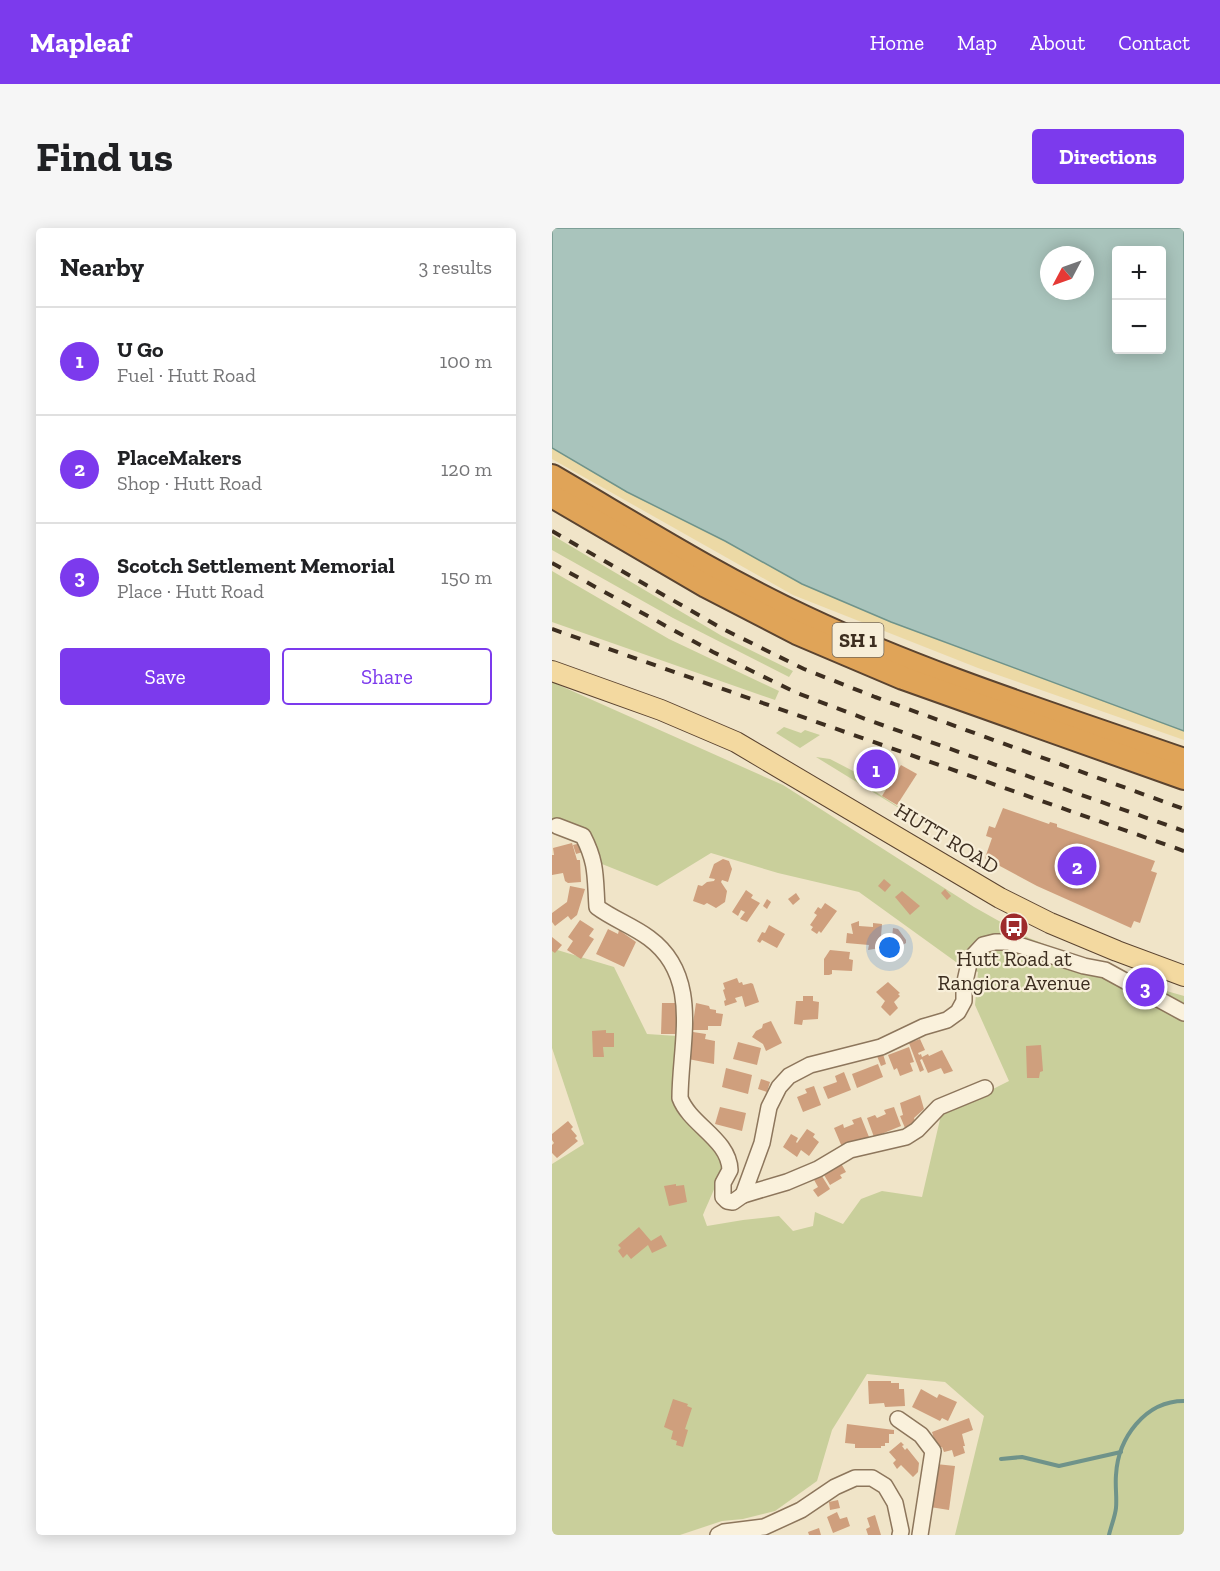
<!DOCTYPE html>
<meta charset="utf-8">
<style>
body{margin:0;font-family:"Zilla Slab",serif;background:#f6f6f6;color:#202124}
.controls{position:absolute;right:18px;top:18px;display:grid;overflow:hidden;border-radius:6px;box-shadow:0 3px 15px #0003}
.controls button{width:54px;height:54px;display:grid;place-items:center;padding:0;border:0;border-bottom:2px solid #e0e0e0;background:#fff;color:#202124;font:30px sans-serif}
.compass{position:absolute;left:488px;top:18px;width:54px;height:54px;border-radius:50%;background:#fff;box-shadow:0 3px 15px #0003;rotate:229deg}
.you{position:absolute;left:338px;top:720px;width:21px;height:21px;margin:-15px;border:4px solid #fff;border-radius:50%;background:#1a73e8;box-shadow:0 0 0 9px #1a73e833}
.badge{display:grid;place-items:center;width:39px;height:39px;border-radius:50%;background:#7c3aed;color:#fff;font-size:20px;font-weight:700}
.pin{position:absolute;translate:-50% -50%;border:3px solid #fff;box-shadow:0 2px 6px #0006}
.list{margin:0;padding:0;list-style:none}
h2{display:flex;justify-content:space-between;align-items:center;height:78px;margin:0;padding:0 24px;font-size:26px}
h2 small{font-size:20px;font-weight:400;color:#757577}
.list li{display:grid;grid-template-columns:39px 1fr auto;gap:18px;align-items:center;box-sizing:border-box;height:108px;padding:0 24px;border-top:2px solid #e0e0e0}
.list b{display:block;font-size:22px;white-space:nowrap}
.list p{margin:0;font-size:20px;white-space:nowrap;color:#757577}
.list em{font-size:20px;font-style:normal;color:#757577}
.actions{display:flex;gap:12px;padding:18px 24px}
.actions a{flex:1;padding:14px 0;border:2px solid #7c3aed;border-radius:6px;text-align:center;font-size:21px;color:#7c3aed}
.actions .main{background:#7c3aed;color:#fff}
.map{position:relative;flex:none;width:632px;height:1307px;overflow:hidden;border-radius:6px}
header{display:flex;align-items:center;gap:36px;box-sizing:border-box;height:84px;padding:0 30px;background:#7c3aed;color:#fff}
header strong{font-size:28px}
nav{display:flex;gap:33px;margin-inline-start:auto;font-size:21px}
.intro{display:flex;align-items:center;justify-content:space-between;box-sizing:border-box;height:144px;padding:0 36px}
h1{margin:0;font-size:42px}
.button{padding:15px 27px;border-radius:6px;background:#7c3aed;color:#fff;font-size:21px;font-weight:700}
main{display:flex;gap:36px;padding:0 36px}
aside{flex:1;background:#fff;border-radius:6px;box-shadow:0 3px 15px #0003}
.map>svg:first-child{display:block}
.green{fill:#c9cf9b}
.sand{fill:#ecd9a5}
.water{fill:#a9c4bc;stroke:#6f938a;stroke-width:1.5;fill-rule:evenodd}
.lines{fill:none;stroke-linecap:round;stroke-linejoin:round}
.stream{stroke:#6f938a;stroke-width:4}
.building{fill:#cf9f7d}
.minor-casing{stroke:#8d765c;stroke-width:18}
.major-casing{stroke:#5b4430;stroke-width:22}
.highway-casing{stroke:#5b4430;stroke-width:26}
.minor{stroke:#faf1dc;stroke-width:15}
.major{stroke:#f3d9a0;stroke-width:20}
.highway{stroke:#e0a458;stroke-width:22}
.rail{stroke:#3d2e20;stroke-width:4;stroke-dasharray:10 10;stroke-linecap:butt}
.labels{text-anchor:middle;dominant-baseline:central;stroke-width:4.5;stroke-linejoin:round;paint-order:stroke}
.shield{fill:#f7eed8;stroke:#756857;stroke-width:1.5}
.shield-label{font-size:20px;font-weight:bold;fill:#3d2e20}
.street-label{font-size:21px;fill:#3d2e20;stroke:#f7eed8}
.poi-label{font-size:21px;fill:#3d2e20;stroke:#f7eed8}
</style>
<header>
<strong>Mapleaf</strong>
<nav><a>Home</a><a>Map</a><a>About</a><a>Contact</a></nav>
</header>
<div class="intro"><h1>Find us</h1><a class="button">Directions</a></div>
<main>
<aside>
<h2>Nearby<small>3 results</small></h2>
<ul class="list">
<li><span class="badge">1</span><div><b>U Go</b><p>Fuel · Hutt Road</p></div><em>100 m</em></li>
<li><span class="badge">2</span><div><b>PlaceMakers</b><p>Shop · Hutt Road</p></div><em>120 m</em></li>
<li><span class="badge">3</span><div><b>Scotch Settlement Memorial</b><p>Place · Hutt Road</p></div><em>150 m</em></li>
</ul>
<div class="actions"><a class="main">Save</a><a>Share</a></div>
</aside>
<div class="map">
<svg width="632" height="1307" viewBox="0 0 632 1307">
<rect width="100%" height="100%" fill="#f0e4c8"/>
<g class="green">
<polygon points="0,307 170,408 241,443 237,449 121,390 0,322"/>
<polygon points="0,343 117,411 227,463 223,472 0,394"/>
<path d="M0 454 231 557 422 679 477 710 597 758 632 768V1307H403L432 1188 393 1154 315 1146 280 1202 265 1253 223 1283 191 1291 170 1293 128 1307H0V936L32 916 0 820V714L2 721 62 739 95 806 125 808C124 826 119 857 121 873 124 897 170 914 169 940 168 950 155 977 151 987L155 998 191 992 227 988 241 1003 261 998 263 984 291 996 309 971 330 963 370 969 389 887 457 853 423 777 426 744 404 734 307 664 226 645 159 625 105 658 45 634 32 608 0 596Z"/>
<polygon points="232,499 249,505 253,502 268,507 248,520 224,505"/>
<polygon points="264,529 278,531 303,544 315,558 363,590"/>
</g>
<polygon class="sand" points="0,220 75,264 173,313 250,356 339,394 632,503 632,512 426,440 241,367 0,231"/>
<path class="water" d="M0 0H632V503L339 394 250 356 173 313 75 264 0 220ZM564 22H610V122H564ZM497 27H533V63H497Z"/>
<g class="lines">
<g class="stream">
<polyline points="449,1231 470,1229 507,1238 569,1224"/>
<path d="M557 1307C559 1298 563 1289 564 1280 565 1269 563 1258 564 1247 566 1210 593 1173 632 1173"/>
</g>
</g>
<g class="building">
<polygon points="349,537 365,546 345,577 330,568"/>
<polygon points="451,580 497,596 498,594 505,596 505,599 603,633 599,643 605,645 588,695 582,693 579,700 485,658 433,630 440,610 434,608 437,598 443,600"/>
<polygon points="20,615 25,632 28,632 29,654 16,655 13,653 11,645 0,647 0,627 2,627 1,620"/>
<polygon points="29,615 34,623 24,626 21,617"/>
<polygon points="171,631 177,633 180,641 176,654 170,652 169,654 175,663 173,674 164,680 155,675 152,677 141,673 146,657 150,658 155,654 162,653 163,651 157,650 162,636"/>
<polygon points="332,651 339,657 333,664 326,658"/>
<polygon points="18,658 33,661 25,687 19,692 16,688 3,698 0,694 0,685 15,674"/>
<polygon points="393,661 399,668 395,672 389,665"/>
<polygon points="194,662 201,667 199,670 208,675 195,694 188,691 193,684 189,682 186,688 180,684"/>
<polygon points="350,663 368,678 358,687 343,669"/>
<polygon points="244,665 248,671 241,677 236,671"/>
<polygon points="215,671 219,674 215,681 211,678"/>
<polygon points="273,675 285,683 269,705 267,703 265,706 259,702 261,699 258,697 265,687 262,685 266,679 269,681"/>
<polygon points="28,692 42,701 37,708 42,711 29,731 15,722 21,713 16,709"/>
<polygon points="307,693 307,698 321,699 321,695 330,696 328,720 316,722 317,717 294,715 295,705 301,706 299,696"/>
<polygon points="217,697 233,706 225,720 210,712 208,715 205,713 210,704 213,705"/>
<polygon points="341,700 346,701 354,712 354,715 346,720 339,720"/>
<polygon points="56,701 66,706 67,702 84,714 72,739 44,726"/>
<polygon points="0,709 10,717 3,725 0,723"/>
<polygon points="278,722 298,724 297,731 301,732 300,743 280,742 280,746 277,747 272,747 272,731"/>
<polygon points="185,750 187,755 190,754 191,757 199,755 201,756 207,774 193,779 190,768 183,770 185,774 173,778 172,773 174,772 171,762 173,761 171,755"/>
<polygon points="336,754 348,765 346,766 348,768 342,774 346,780 338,788 329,779 333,773 324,764"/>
<polygon points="251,768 261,768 261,773 267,774 266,791 251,792 250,797 242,796 244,773 251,773"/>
<polygon points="110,775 124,775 124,806 109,806"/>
<polygon points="144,775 157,778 158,781 164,782 164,785 171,786 169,798 156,798 156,802 140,802"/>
<polygon points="219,793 230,815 214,823 211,816 200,809 204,803 210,800 211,796"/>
<polygon points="54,802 54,805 62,805 62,819 51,819 52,829 41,829 40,803"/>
<polygon points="141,804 154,806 153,811 163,813 162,836 136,831"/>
<polygon points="368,811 373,822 366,825 367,827 369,826 370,829 376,826 377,828 390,822 401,843 392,846 389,840 376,845 370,831 368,832 372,842 368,844 357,815"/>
<polygon points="186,814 209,820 205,837 181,831"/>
<polygon points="489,817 491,843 488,844 487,850 475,850 474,818"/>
<polygon points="357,819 362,834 358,835 361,843 348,848 345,840 342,842 336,827"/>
<polygon points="331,826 334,836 329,838 325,828"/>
<polygon points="326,836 331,849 305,860 300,846"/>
<polygon points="174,840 200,847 196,866 170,859"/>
<polygon points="292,844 299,862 276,871 271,859 285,854 283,848"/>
<polygon points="209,851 218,854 215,864 206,861"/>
<polygon points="262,858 269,877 251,884 245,869 255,865 253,861"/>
<polygon points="368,867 372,881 362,890 364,896 353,900 348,888 351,887 348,875"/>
<polygon points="168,879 194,885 190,903 163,896"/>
<polygon points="342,879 349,898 322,909 315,890 323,887 325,890 334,886 332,882"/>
<polygon points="309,889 317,909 290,919 282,900 291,896 292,900 302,896 300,892"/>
<polygon points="16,893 21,899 19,901 25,908 23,910 26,913 5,930 0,925 0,917 2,915 0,912 0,906"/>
<polygon points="255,901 263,906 261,909 267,914 257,928 249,922 245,929 231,919 239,906 246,910 244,914 245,915"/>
<polygon points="287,932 294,944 288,947 290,950 278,957 272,947 283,940 280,936"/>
<polygon points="268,945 278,961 266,969 261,962 266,959 261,950"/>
<polygon points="124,956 124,958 132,957 135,974 117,978 112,958"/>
<polygon points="87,999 99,1013 109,1007 115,1018 100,1025 96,1017 79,1031 75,1026 71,1030 66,1023 69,1020 66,1017"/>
<polygon points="316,1153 339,1153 339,1155 347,1155 347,1161 352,1161 353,1178 333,1179 332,1175 317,1176"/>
<polygon points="369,1161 385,1170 387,1166 405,1174 396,1193 390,1190 388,1193 360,1179"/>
<polygon points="121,1171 136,1176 135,1178 140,1180 133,1201 136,1202 131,1219 124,1217 125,1213 119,1211 121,1203 112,1199"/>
<polygon points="417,1190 421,1202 410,1206 413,1218 411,1218 413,1225 402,1229 400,1222 392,1224 390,1219 385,1221 380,1204"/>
<polygon points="295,1196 342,1202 342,1206 337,1206 337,1215 333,1215 333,1218 329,1218 329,1220 303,1220 303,1216 293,1215"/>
<polygon points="349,1214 352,1217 350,1218 353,1222 355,1220 367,1235 366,1244 361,1249 349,1237 345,1241 341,1235 344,1232 337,1224"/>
<polygon points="384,1236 403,1238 397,1282 378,1279"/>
<polygon points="286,1272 288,1280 278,1282 277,1274"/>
<polygon points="285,1284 288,1291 295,1289 298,1298 281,1305 275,1289"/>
<polygon points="323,1287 329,1307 316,1307 314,1301 318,1299 315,1290"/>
<polygon points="267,1300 269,1307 257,1307 256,1304"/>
</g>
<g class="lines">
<g class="minor-casing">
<g id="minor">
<path d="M5 598 31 608C45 635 43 649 45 679 61 691 81 698 97 710 150 749 128 815 128 870 138 897 177 911 178 942L171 955V969L175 973 181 974 191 967"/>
<polyline points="433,860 387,879 365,902 354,909 298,922 266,941 235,954 191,967 210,915 217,879 227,859 237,848 258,837 329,819 371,799 395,792 406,784 412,773 412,758 418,731 431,717 443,714 457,714 532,738 553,742 632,785"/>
<polyline points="346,1191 369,1207 381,1223 368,1307"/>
<polyline points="166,1307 172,1304 212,1299 249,1282 283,1259 303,1250 320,1250 333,1258 343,1275 349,1303 348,1307"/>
</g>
</g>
<g class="major-casing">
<polyline id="major" points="0,443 109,482 184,514 448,670 498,695 565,723 632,748"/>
</g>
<g class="highway-casing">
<g id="highway">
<path d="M0 248C84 297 166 349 254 390 375 447 506 488 632 532"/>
<polyline points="0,268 154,358 245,405 351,450 632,550"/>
</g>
</g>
<use href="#minor" class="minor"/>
<use href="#major" class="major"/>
<use href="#highway" class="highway"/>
<g class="rail">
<polyline points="0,303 171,401 252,441 323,469 632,581"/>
<polyline points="0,335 161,424 245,465 316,492 632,603"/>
<polyline points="0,401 632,623"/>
</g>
</g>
<defs>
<g id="bus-disc" transform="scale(1.5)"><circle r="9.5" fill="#9e2a2b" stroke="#f7eed8"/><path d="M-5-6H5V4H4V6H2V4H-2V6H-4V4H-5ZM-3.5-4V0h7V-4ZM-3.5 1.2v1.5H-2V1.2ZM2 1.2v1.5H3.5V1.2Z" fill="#fff"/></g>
</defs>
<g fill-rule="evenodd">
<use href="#bus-disc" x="462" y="699"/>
</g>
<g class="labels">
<rect class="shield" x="280.5" y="395" width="51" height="34" rx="4.5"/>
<g class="shield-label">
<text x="306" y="412">SH 1</text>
</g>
<g class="street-label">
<text transform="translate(395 610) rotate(31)">HUTT ROAD</text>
</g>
<g class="poi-label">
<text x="462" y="730">Hutt Road at<tspan x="462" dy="24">Rangiora Avenue</tspan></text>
</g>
</g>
</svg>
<div class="controls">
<button>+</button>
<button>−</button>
</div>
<svg class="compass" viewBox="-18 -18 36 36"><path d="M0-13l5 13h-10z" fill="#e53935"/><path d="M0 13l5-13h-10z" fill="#757577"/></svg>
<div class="you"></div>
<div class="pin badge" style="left:324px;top:541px">1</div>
<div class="pin badge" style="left:525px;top:638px">2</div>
<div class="pin badge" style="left:593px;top:759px">3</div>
</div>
</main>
